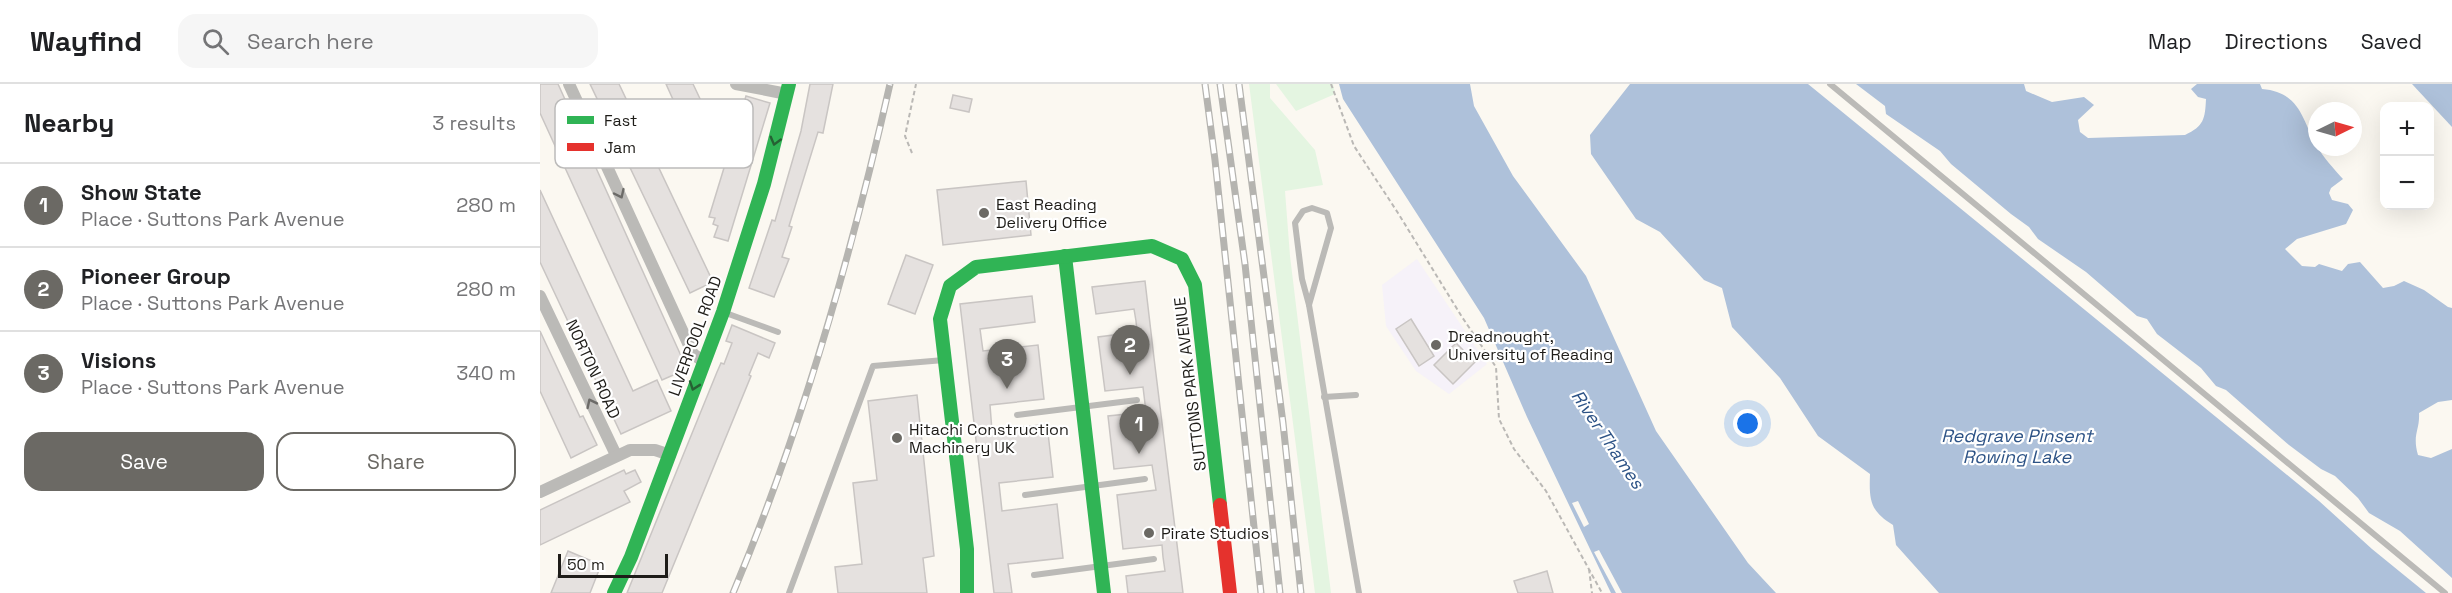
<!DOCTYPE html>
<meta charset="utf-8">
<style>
body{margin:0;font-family:"Space Grotesk",sans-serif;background:#f6f6f6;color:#202124}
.controls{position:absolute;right:18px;top:18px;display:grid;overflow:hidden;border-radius:12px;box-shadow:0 6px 24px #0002}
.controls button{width:54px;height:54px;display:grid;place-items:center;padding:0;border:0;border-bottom:2px solid #e0e0e0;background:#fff;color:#202124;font:30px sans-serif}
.compass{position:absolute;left:1768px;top:18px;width:54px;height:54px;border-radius:50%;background:#fff;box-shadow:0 6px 24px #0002;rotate:85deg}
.scale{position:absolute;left:18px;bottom:15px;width:110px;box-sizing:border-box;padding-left:6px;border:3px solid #1e1c18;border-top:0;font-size:16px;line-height:21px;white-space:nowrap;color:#1e1c18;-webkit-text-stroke:4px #fff;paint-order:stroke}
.you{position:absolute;left:1208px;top:340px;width:21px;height:21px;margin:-15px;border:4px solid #fff;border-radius:50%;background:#1a73e8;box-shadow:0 0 0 9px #1a73e833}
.badge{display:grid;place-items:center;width:39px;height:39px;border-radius:50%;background:#6b6964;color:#fff;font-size:20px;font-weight:700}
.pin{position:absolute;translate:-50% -50px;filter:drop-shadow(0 2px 3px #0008)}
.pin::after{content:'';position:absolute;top:32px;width:21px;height:18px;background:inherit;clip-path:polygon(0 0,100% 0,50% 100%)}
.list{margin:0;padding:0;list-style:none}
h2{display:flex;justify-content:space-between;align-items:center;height:78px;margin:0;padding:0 24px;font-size:26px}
h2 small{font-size:20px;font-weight:400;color:#757577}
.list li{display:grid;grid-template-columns:39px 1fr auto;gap:18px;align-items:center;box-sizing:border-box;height:84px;padding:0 24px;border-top:2px solid #e0e0e0}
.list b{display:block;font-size:22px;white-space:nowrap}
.list p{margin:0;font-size:20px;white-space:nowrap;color:#757577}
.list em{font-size:20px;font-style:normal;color:#757577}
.actions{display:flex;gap:12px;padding:18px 24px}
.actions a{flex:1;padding:14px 0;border:2px solid #6b6964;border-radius:18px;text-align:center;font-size:21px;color:#6b6964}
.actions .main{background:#6b6964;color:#fff}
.icon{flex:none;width:33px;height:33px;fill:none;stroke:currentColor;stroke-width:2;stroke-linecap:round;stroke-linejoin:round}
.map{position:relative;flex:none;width:1912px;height:509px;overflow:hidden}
header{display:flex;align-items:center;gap:36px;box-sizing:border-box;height:84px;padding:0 30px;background:#fff;border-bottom:2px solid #e0e0e0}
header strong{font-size:28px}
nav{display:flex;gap:33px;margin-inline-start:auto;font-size:21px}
.search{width:420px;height:54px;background:#f6f6f6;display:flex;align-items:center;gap:15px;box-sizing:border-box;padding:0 21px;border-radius:18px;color:#757577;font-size:22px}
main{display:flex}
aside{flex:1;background:#fff}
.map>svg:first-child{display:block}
.education{fill:#f6f2f9}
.green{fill:#e4f5e1}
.water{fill:#aec1da}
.pier{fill:#fbf8f1}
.building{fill:#e5e1df;stroke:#c9c5c3;stroke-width:1.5}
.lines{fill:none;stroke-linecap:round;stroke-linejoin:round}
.path{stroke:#bab8b5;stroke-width:2;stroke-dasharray:4.5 3;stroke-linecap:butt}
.lane{stroke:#bbbab7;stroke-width:6}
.street{stroke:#bbbab7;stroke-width:12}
.fast{stroke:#30b455;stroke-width:14}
.jam{stroke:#e5322d;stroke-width:14}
.rail-casing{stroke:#b5b4b0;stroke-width:7}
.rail{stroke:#fff;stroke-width:4.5;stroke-dasharray:14;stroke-linecap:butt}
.oneway{stroke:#266033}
.oneway2{stroke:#6c6b68}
.poi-dot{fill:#6b6964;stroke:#fff;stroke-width:2}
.labels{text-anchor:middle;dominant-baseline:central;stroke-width:4.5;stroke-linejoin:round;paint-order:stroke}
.poi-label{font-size:16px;fill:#1e1c18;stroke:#fff;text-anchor:start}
.street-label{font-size:16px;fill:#1e1c18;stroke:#fff}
.water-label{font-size:18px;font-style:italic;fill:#2d5386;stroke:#fff}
.key{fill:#fff;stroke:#bcbbba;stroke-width:1.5}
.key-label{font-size:16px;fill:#1e1c18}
</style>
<header>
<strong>Wayfind</strong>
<div class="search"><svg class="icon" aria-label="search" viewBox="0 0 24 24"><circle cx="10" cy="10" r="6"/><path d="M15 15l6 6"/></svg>Search here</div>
<nav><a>Map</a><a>Directions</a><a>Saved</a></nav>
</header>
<main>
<aside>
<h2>Nearby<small>3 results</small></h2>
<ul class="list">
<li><span class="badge">1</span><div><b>Show State</b><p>Place · Suttons Park Avenue</p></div><em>280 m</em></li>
<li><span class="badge">2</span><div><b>Pioneer Group</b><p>Place · Suttons Park Avenue</p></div><em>280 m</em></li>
<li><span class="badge">3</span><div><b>Visions</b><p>Place · Suttons Park Avenue</p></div><em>340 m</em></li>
</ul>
<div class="actions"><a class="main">Save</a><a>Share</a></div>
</aside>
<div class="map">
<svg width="1912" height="509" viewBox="0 0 1912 509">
<rect width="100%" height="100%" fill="#fbf8f1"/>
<polygon class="education" points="877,175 947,280 909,310 876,287 846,242 842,201"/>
<g class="green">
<polygon points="709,0 730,0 730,14 775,66 783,101 745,107 750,172 791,509 775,509"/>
<polygon points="736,0 793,0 795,10 756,27"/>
</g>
<g class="water">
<polygon points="799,0 930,0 934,22 973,92 1046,192 1116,347 1208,479 1236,509 1071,509 987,333 944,234 803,15"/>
<path d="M1090 0H1268L1779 417 1832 465 1886 509H1399L1356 461 1353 441C1330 427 1329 416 1330 390L1278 352 1240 294 1192 243 1182 204 1164 196 1120 148 1096 135 1051 70 1050 51Z"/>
<path d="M1316 0H1484L1486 7 1512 18 1544 13 1554 21 1538 36 1540 48 1548 54 1645 51C1664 42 1665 35 1666 15L1658 13 1651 5 1657 0H1720L1722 5C1761 8 1762 37 1777 62 1783 73 1794 85 1803 95L1791 104 1789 109 1792 116 1808 120 1813 126 1806 140 1757 155 1745 165 1762 182 1775 183 1779 180 1802 187 1808 180 1820 178 1843 204 1854 202 1864 197 1884 206 1908 223 1912 224V316L1898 318 1879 329C1880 347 1872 350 1878 371L1891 374 1912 365V494L1860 447 1829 429 1818 414 1795 392 1781 385 1749 361 1686 306 1676 302 1661 284 1617 250 1607 235 1597 232 1546 188 1498 155 1489 143 1471 130 1411 80 1400 67 1346 30 1345 22Z"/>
<polygon points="1872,0 1912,0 1912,43"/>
</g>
<g class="pier">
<polygon points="1038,417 1049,440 1044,443 1032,419"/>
<polygon points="1059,466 1082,509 1076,509 1054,468"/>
</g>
<g class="building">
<polygon points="0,0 18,0 147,285 122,296 0,29"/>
<polygon points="50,0 79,0 173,198 150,209"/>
<polygon points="126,0 153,0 163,21 140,31"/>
<polygon points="270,0 293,0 283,49 278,48 249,142 252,143 242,173 249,175 234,213 209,204 232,136 235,137 261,47"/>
<polygon points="413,11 432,15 429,28 410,24"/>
<polygon points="206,12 230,19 188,157 174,153 178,142 173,140 175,134 169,133"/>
<polygon points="486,97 491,151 403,161 397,106"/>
<polygon points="0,106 93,307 117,296 131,327 81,350 0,178"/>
<polygon points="366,171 393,181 375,230 348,220"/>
<polygon points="605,197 614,274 643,509 588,509 586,492 625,487 623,473 622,461 583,465 577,411 616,406 612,381 574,385 568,332 606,328 603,303 565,307 558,253 597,248 596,237 594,225 556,230 552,203"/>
<polygon points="492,212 495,238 440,245 443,267 498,261 504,315 450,321 452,347 507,340 513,393 459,399 462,427 517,420 523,474 468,480 472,509 454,509 420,220"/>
<polygon points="871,235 894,272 879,282 856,245"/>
<polygon points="192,241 235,259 229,274 218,269 209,291 211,292 122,509 87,509 177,288 181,279 184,280 192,259 186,257"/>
<polygon points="0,247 40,333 43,332 57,361 31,374 0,307"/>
<polygon points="916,259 935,278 913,300 894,281"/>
<polygon points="377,311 394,472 383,474 387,509 298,509 295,483 322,480 313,399 337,396 328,317"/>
<polygon points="84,386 86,390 95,386 101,398 84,407 90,418 0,461 0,426"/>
<polygon points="28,467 61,481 50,509 11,509"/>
<polygon points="1007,487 1013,509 978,509 974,497"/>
</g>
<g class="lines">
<g class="path">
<polyline points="791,0 814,62 858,129 922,233 956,283 959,335 974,365 1006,407 1062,509"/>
<polyline points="372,69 365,52 376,0"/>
<polyline points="1049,485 1052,509"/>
</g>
<g class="lane">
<polyline points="1290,0 1905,509"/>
<polygon points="772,124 787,129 791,144 769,221 762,195 755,139 763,127"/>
<polyline points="769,221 819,509"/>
<polyline points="183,228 238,248"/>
<polyline points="784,313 816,311"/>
<polyline points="477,331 597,316"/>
<polyline points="485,411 605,395"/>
<polyline points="494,491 614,475"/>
<polyline points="249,509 333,282 404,276"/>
</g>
<g class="street">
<polyline points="29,0 153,270 163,277"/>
<polyline points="196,0 247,10"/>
<polyline points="0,212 76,371"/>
<polyline points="0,408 90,366 115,366 130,371"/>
</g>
<g class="fast">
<polyline points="525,172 564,509"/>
<polyline points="74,509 91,473 183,228 224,100 249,0"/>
<polyline points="427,509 427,465 400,235 410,202 436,183 612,162 642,175 655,201 680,421"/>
</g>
<polyline class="jam" points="680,421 690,509"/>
<g class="rail-casing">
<g id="rail">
<polyline points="665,0 675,76 721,509"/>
<polyline points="680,0 705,180 740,509"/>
<polyline points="699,0 743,339 761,509"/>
<path d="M193 509C262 345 311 173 350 0"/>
</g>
</g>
<use href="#rail" class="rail"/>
</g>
<defs><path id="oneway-chevron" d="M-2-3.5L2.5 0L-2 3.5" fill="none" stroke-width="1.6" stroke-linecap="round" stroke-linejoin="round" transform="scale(1.5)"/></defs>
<g class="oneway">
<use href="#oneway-chevron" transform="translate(235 57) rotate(105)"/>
<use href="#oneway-chevron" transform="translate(154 302) rotate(109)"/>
</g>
<g class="oneway2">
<use href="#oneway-chevron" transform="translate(80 110) rotate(65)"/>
<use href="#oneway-chevron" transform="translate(51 319) rotate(-116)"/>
</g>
<g class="poi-dot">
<circle cx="444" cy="129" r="6"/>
<circle cx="896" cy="261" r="6"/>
<circle cx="357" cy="354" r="6"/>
<circle cx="609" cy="449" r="6"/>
</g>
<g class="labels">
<g class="poi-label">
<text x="456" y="120">East Reading<tspan x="456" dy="18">Delivery Office</tspan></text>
<text x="908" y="252">Dreadnought,<tspan x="908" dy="18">University of Reading</tspan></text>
<text x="369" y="345">Hitachi Construction<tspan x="369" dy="18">Machinery UK</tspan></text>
<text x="621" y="449">Pirate Studios</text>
</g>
<g class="street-label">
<text transform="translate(155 252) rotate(-70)">LIVERPOOL ROAD</text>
<text transform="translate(53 285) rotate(65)">NORTON ROAD</text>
<text transform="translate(650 300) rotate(-97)">SUTTONS PARK AVENUE</text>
</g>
<g class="water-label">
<text x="1477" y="351">Redgrave Pinsent<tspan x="1477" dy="21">Rowing Lake</tspan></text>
<text transform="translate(1068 355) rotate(56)">River Thames</text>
</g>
</g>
<rect x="15" y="15" width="198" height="69" rx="9" class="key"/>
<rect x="27" y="32" width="27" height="8" fill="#30b455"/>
<rect x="27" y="59" width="27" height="8" fill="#e5322d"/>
<g class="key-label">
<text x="64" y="42">Fast</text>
<text x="64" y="69">Jam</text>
</g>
</svg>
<div class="controls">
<button>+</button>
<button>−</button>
</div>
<svg class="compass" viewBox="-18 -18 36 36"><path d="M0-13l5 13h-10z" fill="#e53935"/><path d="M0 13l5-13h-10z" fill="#757577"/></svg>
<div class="scale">50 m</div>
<div class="you"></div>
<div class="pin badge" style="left:599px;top:370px">1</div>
<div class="pin badge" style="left:590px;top:291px">2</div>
<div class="pin badge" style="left:467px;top:305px">3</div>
</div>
</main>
